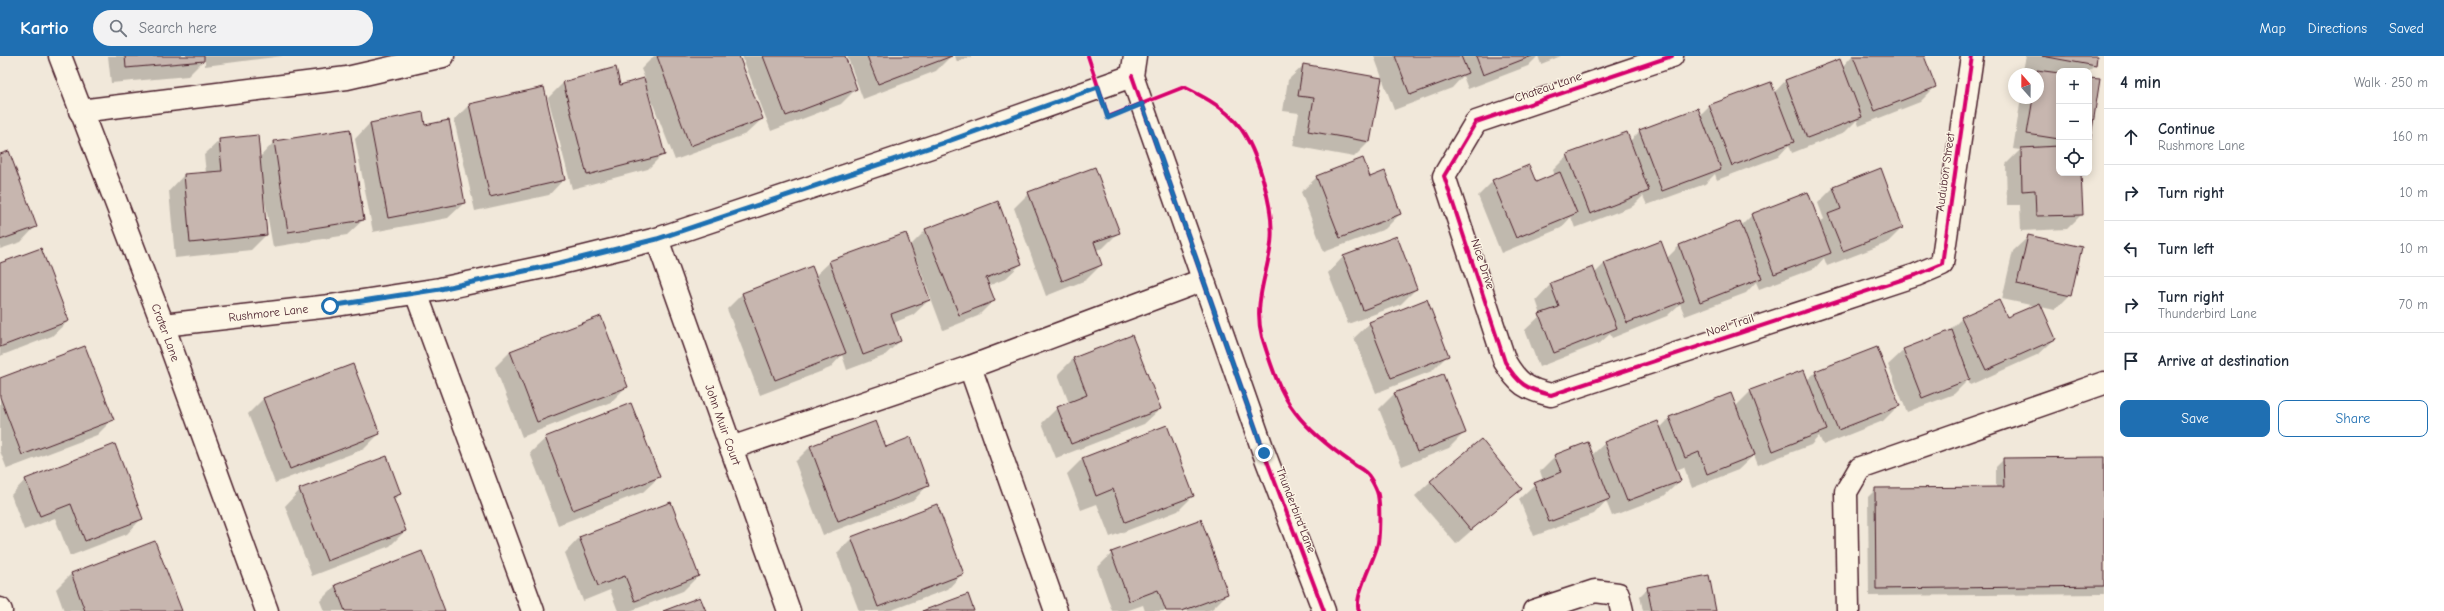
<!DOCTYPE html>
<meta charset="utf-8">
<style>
body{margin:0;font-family:"Comic Neue",sans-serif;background:#f2f2f3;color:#1f2937}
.controls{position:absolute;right:12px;top:12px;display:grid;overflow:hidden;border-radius:8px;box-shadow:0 2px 10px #0003}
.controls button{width:36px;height:36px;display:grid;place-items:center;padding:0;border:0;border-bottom:1px solid #e0e1e3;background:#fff;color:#1f2937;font:20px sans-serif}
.compass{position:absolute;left:2008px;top:12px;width:36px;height:36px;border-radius:50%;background:#fff;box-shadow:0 2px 10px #0003;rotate:339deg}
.stop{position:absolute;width:12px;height:12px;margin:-9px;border:3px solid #1f6fb2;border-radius:50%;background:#fff}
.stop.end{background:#1f6fb2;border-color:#fff;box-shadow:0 1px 4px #0008}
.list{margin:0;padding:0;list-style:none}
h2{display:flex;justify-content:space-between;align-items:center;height:52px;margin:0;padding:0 16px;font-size:17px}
h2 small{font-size:13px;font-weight:400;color:#747a83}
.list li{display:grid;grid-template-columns:26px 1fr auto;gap:12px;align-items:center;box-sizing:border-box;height:56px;padding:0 16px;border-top:1px solid #e0e1e3}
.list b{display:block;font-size:15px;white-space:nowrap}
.list p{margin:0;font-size:13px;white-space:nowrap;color:#747a83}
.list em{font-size:13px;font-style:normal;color:#747a83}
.actions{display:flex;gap:8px;padding:12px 16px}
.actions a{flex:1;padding:9px 0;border:1px solid #1f6fb2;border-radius:8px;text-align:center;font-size:14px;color:#1f6fb2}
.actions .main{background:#1f6fb2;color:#fff}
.icon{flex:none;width:22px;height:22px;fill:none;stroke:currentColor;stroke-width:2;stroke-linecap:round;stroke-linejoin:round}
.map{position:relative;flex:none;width:2104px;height:555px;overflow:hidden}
header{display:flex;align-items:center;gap:24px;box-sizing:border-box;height:56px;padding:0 20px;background:#1f6fb2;color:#fff}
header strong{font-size:19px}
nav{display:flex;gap:22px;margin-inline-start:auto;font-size:14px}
.search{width:280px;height:36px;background:#f2f2f3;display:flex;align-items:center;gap:10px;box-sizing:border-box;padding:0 14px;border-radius:22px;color:#747a83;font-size:15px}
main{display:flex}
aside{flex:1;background:#fff}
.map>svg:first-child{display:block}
.shadow{fill:#0003;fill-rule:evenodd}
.building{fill:#c7b6af;stroke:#4a1f2b}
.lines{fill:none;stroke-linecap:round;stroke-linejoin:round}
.minor-casing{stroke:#4a1f2b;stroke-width:25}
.minor{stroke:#fcf5e5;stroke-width:22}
.cycleway-casing{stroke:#fcf5e5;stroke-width:6}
.cycleway{stroke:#d6006c;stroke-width:4}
.route{stroke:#1f6fb2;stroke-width:5}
.labels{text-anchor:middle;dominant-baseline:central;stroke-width:3;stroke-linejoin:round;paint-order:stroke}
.street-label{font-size:12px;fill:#4a1f2b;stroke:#fcf5e5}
</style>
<header>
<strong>Kartio</strong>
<div class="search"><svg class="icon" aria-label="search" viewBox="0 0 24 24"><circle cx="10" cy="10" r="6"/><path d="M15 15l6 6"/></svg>Search here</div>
<nav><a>Map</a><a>Directions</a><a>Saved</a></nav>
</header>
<main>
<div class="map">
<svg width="2104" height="555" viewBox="0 0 2104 555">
<rect width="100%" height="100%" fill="#f1e8da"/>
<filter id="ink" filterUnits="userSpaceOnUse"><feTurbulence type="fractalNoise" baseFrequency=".025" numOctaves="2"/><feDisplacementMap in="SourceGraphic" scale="8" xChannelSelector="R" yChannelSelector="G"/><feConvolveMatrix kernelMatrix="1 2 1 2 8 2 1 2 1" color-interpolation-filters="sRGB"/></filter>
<g filter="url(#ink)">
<g class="shadow">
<polygon points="108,0 283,0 205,10 205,3 188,20 111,27"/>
<polygon points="654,0 738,0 762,63 746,78 675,104 645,28 663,98 648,113 572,133 548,42 563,27 619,30 645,23 641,13"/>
<polygon points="742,0 844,0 856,33 841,48 771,75"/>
<polygon points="847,0 951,0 936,15 863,43"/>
<polygon points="955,0 974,0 957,6"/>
<polygon points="1374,0 1561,0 1541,8 1538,0 1528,10 1468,33 1463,20 1452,32 1394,54"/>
<polygon points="1852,0 1923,0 1935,31 1920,46 1859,70 1857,64 1845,76 1792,97 1789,89 1778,101 1717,124 1715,118 1705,128 1647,149 1643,140 1633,150 1575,172 1571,161 1561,172 1501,197 1478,140 1493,125 1536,128 1555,120 1553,114 1568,99 1629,86 1640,75 1700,60 1710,50 1774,37 1785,25 1842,11"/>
<polygon points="2026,0 2096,0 2095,9 2089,15 2059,15 2059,117 2080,117 2082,158 2067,173 2021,175 2020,149 2007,149 2006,108 2020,94 2013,93 2021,42 2038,42 2038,18 2023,14"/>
<polygon points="1304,9 1381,23 1369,86 1354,101 1293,90 1299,57 1283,55 1288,24"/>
<polygon points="543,32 564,123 549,139 475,155 454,64 469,49"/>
<polygon points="370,67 424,70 464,147 448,162 373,176 355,83"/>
<polygon points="220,84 259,102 274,86 363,164 347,179 273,191 261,124 266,179 251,194 175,202 169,135 184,119 206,117 204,99"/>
<polygon points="0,99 36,170 21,186 0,193"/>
<polygon points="1317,121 1370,122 1400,158 1385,173 1324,196 1301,136"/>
<polygon points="1833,132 1902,172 1887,187 1827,210 1824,202 1815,212 1759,233 1756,226 1746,237 1685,260 1680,248 1667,260 1612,282 1610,278 1600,287 1539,311 1525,274 1541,259 1536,244 1551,228 1595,217 1604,208 1660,186 1666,203 1679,190 1740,166 1741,170 1752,159 1819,168 1824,163 1818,147"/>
<path d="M1029 137 1119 176 1103 192 1096 194 1101 209 1086 224 1046 240 1014 152ZM1102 182V184L1089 189V187Z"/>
<polygon points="926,174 1021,208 1005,223 988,230 993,245 978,260 943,274 917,205 915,205 929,244 913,259 893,267 900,285 884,300 847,314 842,299 830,312 760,339 727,253 742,238 812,211 815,220 830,206 910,190"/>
<polygon points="2029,180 2070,239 2055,254 2041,251 2055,283 2039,298 1970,329 1968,324 1954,338 1907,356 1888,309 1904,294 1947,277 1962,262 2006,262 2035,250 2002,243 2013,195"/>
<polygon points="1396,181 1416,233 1401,248 1348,268 1328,217 1343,201"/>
<polygon points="0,208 68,265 52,280 0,300"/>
<polygon points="600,262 626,331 611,346 522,381 495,311 510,296"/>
<polygon points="1370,267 1447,300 1432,315 1376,337 1354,282"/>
<polygon points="1132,280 1160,353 1144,368 1056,402 1042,367 1057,352 1069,347 1058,318 1073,303"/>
<polygon points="1816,316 1898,350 1883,365 1823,389 1819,380 1811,389 1758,409 1754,399 1738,414 1692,432 1684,411 1676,414 1680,425 1664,440 1612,460 1606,445 1594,458 1534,480 1519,443 1535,428 1543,424 1540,415 1555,400 1592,399 1605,387 1660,372 1670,362 1735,351 1751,335 1807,324"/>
<polygon points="0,323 112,364 97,379 7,413 0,395"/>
<polygon points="1395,337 1464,377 1449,392 1402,410 1379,353"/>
<polygon points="263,343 379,378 364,393 275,427 248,358"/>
<polygon points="1166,371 1193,440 1178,455 1110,481 1097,448 1081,454 1067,418 1082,403"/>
<polygon points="546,382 659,421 643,436 558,469 530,397"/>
<polygon points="810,391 928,429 913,445 823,479 795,406"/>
<polygon points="2104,402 2104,538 1869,540 1868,441 1876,433 1996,432 1996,411 2004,403"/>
<polygon points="26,423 142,462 127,478 70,500 55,462 24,474 11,439"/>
<polygon points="1431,425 1520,432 1456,488 1415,440"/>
<polygon points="300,434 400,438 393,445 405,475 390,490 312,520 285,450"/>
<polygon points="580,481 698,520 683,535 630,555 618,555 610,534 583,545 565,497"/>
<polygon points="852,482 963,517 948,533 889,555 859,555 837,497"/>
<polygon points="154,486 180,555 64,555 56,533 71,518"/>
<polygon points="421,497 444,555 324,555 320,545 335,530"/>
<polygon points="1112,497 1227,538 1212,553 1207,555 1145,555 1143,549 1126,555 1112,555 1097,512"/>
<polygon points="1648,532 1715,555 1643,555 1640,540"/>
</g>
<g class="building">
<polygon points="125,0 204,0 204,5 126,12"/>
<polygon points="657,0 739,0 763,63 690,90"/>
<polygon points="763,0 845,0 857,33 786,60"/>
<polygon points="867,0 952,0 878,28"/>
<polygon points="1395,0 1461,0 1468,17 1410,39"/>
<polygon points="1476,0 1532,0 1483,19"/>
<polygon points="1853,0 1924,0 1936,31 1875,55"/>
<polygon points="2042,0 2097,0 2096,10"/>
<polygon points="1840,3 1862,61 1807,82 1785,24"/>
<polygon points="1303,8 1382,22 1370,86 1308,75 1314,42 1298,40"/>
<polygon points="616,11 620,29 644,22 665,99 587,119 563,26"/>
<polygon points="2037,14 2059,17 2059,83 2027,78 2033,42 2038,42"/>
<polygon points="2089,22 2100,23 2090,87 2089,87"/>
<polygon points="1771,26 1794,86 1732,110 1709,49"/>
<polygon points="544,31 565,124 490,141 469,48"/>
<polygon points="1698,52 1721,113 1662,135 1639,74"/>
<polygon points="423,56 425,69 449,64 465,147 388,162 370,67"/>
<polygon points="350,73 364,164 288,176 274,85"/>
<polygon points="1627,76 1649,135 1590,158 1567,98"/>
<polygon points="258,79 267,179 190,187 184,118 222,115 219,83"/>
<polygon points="2059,90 2059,117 2081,117 2083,159 2036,160 2035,134 2022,135 2021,92"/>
<polygon points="9,95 37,171 0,184 0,98"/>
<polygon points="1363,102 1370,121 1385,115 1401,158 1340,182 1316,120"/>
<polygon points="1529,109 1536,126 1560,116 1577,157 1516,182 1492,124"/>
<polygon points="1095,111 1120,177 1094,186 1102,209 1062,225 1028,136"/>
<polygon points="1881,112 1903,172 1843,195 1828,158 1841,153 1833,131"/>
<polygon points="1808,136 1831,197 1774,218 1751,158"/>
<polygon points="998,145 1022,208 986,222 995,245 959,259 925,173"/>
<polygon points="1740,165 1762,222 1700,246 1679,189"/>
<polygon points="906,177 930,244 891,258 901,285 863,299 829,205"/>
<polygon points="2028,179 2082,191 2071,240 2017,228"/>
<polygon points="1397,180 1417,233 1363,254 1343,200"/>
<polygon points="1661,185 1684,245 1627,267 1604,207"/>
<polygon points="41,192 69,265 0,291 0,207"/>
<polygon points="812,210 846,297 775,324 742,237"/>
<polygon points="1593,211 1617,272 1554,297 1539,258 1559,251 1550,227"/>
<polygon points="1427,243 1449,300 1391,322 1369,266"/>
<polygon points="1999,244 2007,261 2040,247 2056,283 1986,314 1961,261"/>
<polygon points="601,260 628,331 537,366 510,295"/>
<polygon points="1952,274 1970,323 1922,342 1903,293"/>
<polygon points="1132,279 1161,353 1071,388 1057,351 1087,339 1073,302"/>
<polygon points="85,290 114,364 22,399 0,341 0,322"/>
<polygon points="1877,291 1900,350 1838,374 1815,315"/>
<polygon points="353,308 380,378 290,413 263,342"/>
<polygon points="1804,314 1827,374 1773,395 1750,334"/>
<polygon points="1443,318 1466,377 1417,396 1394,337"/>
<polygon points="1731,337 1755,399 1707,418 1699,396 1685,402 1669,361"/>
<polygon points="631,347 660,421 573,454 545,381"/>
<polygon points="876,365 886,391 911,381 929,430 838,465 810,390"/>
<polygon points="1658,365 1681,425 1627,445 1604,386"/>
<polygon points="1167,369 1194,440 1125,466 1113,433 1096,440 1082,402"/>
<polygon points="1481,383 1522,433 1471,474 1430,425"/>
<polygon points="1588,386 1610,443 1549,466 1534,427 1561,416 1554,399"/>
<polygon points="115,388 143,463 85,485 71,448 40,460 25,423"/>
<polygon points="387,400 401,438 393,441 406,475 327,505 299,433"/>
<polygon points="2104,401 2104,530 1876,533 1875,432 2004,431 2003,402"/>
<polygon points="671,446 699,520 635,545 625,520 598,530 579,481"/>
<polygon points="937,448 964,518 878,551 851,481"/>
<polygon points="1201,463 1228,538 1182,555 1166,555 1158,534 1129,545 1111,496"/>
<polygon points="155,485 182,555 85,555 71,517"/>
<polygon points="422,495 445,555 345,555 335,529"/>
<polygon points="1709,519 1716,555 1652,555 1647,531"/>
<polygon points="968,538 974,555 922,555"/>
<polygon points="700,541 706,555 663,555"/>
</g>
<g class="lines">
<g class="minor-casing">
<g id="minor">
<path id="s1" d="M60 0 163 269 267 555"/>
<polyline points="1135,0 1132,20 1264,397 1324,555"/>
<path d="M1672 0 1476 66 1444 120 1505 306C1518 328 1526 333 1551 339L1916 219 1942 208 1972 0"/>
<polyline points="80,55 347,22 443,0"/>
<path id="s2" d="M657 183 789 555"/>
<polyline points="416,237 533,555"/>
<path id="s3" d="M163 269 330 250 440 233 548 210 657 183 943 87 1132 20"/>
<polyline points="970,311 1056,555"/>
<polyline points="731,392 970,311 1203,224"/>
<polyline points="0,553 1,555"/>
<polyline points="1534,555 1595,535 1618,538 1622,555"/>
<polyline points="1848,555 1846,436 1860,412 2104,327"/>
</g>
</g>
<use href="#minor" class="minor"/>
<g class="cycleway-casing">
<g id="cycleway">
<path d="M1088 0 1108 61 1184 31C1202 40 1218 48 1232 62 1257 86 1275 154 1271 188 1267 220 1253 247 1262 281 1270 306 1279 336 1295 356 1310 376 1332 393 1352 407 1356 411 1363 413 1367 418 1371 422 1377 434 1378 439 1380 449 1380 482 1377 491 1373 506 1353 542 1359 555"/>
<path d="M1672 0 1476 66 1444 120 1505 306C1518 328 1526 333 1551 339L1916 219 1942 208 1972 0"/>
<polyline points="1132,20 1264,397 1324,555"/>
</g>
</g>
<use href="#cycleway" class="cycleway"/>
</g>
</g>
<g class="lines" filter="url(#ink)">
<polyline class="route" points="330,250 440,233 548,210 657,183 943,87 1098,31 1108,62 1142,48 1264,397"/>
</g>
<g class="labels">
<g class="street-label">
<text transform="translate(1548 31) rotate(-19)">Chateau Lane</text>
<text transform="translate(1945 116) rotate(-82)">Audubon Street</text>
<text transform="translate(1483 208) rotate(72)">Nice Drive</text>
<text stroke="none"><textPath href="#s3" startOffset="106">Rushmore Lane</textPath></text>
<text transform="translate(1730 269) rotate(-18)">Noel Trail</text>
<text stroke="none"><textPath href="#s1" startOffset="296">Crater Lane</textPath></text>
<text stroke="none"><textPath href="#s2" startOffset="197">John Muir Court</textPath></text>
<text transform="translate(1296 454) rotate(69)">Thunderbird Lane</text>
</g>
</g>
</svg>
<div class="controls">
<button>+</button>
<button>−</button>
<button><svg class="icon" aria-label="locate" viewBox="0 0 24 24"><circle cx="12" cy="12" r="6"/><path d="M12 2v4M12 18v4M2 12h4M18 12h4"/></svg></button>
</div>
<svg class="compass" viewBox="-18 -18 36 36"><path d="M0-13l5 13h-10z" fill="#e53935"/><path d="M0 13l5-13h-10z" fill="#747a83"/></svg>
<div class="stop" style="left:330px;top:250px"></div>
<div class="stop end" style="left:1264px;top:397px"></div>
</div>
<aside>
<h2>4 min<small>Walk · 250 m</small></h2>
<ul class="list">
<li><svg class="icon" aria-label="ahead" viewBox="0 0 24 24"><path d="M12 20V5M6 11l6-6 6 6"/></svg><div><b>Continue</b><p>Rushmore Lane</p></div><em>160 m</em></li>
<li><svg class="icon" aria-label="right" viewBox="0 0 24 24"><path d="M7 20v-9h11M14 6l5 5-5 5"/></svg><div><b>Turn right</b></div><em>10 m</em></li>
<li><svg class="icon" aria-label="left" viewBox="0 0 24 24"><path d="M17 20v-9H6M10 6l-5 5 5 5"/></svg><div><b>Turn left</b></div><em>10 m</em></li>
<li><svg class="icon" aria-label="right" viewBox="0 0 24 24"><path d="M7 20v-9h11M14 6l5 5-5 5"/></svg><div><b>Turn right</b><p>Thunderbird Lane</p></div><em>70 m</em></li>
<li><svg class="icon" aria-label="arrive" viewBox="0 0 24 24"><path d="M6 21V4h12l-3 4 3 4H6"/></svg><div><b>Arrive at destination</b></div></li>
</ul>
<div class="actions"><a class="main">Save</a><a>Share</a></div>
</aside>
</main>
